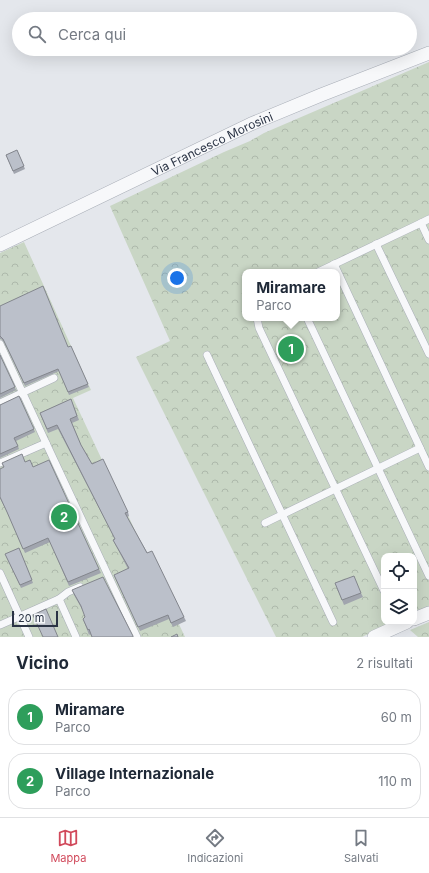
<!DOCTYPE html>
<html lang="it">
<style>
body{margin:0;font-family:Inter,sans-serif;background:#f2f2f3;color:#1f2937}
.controls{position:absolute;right:12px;bottom:12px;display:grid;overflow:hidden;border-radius:8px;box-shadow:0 4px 16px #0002}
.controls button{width:36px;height:36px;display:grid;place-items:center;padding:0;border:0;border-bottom:1px solid #e0e1e3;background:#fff;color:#1f2937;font:20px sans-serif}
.scale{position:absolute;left:12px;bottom:10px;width:46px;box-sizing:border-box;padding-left:4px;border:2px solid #2b3445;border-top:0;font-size:11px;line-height:14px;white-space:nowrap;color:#2b3445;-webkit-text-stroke:3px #f4f6f9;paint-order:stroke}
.you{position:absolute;left:177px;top:278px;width:14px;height:14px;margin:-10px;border:3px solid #fff;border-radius:50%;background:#1a73e8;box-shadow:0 0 0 6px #1a73e833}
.badge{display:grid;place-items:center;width:26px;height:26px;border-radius:50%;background:#d1495b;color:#fff;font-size:13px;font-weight:700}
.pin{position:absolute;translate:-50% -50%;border:2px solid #fff;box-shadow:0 1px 4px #0006}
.popup{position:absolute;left:242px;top:269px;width:98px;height:52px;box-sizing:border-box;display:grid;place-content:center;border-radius:8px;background:#fff;filter:drop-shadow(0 1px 3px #0005);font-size:13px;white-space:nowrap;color:#747a83}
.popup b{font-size:15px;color:#1f2937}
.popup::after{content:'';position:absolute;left:50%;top:100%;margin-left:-8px;border:8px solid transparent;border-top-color:#fff}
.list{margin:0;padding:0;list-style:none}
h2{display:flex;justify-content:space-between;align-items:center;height:52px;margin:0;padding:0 16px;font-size:17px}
h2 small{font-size:13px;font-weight:400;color:#747a83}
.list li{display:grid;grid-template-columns:26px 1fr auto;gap:12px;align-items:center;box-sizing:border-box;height:56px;margin:0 8px 8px;padding:0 8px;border:1px solid #e0e1e3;border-radius:16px}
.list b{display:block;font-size:15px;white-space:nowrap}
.list p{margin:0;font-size:13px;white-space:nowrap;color:#747a83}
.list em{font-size:13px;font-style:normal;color:#747a83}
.icon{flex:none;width:22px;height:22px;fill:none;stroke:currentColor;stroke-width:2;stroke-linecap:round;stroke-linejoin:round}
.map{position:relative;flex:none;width:429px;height:637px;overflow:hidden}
.search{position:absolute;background:#fff;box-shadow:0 4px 16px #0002;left:12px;right:12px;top:12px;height:44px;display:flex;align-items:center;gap:10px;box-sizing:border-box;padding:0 14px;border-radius:22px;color:#747a83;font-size:15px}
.sheet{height:180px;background:#fff}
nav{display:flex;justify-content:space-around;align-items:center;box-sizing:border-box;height:56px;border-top:1px solid #e0e1e3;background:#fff;font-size:11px;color:#747a83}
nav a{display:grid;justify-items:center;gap:2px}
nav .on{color:#d1495b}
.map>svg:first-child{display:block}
.park{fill:url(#park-crowns);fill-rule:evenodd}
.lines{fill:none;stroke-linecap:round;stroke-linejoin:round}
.lane-casing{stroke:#a9aeb7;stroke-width:8}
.street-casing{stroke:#a9aeb7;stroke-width:14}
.lane{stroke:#f7f8fa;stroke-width:7}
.street{stroke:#f7f8fa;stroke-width:13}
.wall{fill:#a1a5ae}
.building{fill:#bbc0ca;stroke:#83868d}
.labels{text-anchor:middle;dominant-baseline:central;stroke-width:3;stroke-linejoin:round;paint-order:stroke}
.street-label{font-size:12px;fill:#2b3445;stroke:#f4f6f9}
</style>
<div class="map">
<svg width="429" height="637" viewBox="0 0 429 637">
<defs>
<pattern id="park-crowns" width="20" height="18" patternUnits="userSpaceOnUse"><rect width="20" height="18" fill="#c9d6c5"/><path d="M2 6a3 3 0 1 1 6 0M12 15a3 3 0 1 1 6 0" fill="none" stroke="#adb8ab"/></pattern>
</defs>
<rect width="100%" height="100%" fill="#e4e7ec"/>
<g class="park">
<path d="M429 62V606L414 613V556H384V622H394L362 637H276L136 357 170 341 110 206 224 152 250 141 264 133ZM245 272H337V318H245Z"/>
<polygon points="24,242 91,390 73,398 185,637 0,637 0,253"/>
<polygon points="429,622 429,637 418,637 410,630"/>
</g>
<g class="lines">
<g class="lane-casing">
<g id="lane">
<polyline points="429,219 421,223 429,240"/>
<polyline points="376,244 429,354"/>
<polyline points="334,264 429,467"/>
<polyline points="318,272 421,223"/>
<polyline points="257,318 259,328 384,591"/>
<polyline points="307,318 429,576"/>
<polyline points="0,344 46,443"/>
<polyline points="207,355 333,622"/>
<polyline points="0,403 54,378"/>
<polyline points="0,463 46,443 137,637"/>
<polyline points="265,523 420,448"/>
<polyline points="0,573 29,637"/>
<polyline points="59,599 76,637"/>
<polyline points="0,625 59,599 68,592 80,587"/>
</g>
</g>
<g class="street-casing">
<g id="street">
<path id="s1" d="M0 245 251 124 321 95 429 53"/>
<polyline points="414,619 429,613"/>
<polyline points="374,637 407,622"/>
</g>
</g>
<use href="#lane" class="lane"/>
<use href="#street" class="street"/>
</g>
<g class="wall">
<polygon points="17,150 25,169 14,174 6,155"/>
<polygon points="0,306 68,347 89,387 69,395 59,371 25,386 4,342 1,339 0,339"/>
<polygon points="0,355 16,390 0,398"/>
<polygon points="19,396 35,432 16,441 19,449 0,458 0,405"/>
<polygon points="71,399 79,420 72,423 81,445 92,464 128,512 129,516 127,517 184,617 186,621 173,627 169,619 140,631 114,575 128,569 115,544 113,540 115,539 58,429 48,433 40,413"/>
<polygon points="25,462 33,467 99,569 101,573 69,586 50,542 25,553 9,516 0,498 0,469 4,468 2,463"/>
<polygon points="19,548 33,583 21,588 6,556"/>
<polygon points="335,583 361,593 363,597 344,605"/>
<polygon points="72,590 133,637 92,637 90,634 89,635 83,619 85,617 83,611 74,595"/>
</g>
<g class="building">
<polygon points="17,150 24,166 13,171 6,155"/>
<polygon points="43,286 68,347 71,346 88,384 68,392 58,369 24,383 3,339 0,336 0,306"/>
<polygon points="0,355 15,387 0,394"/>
<polygon points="19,396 34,429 14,438 18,446 0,454 0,405"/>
<polygon points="71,399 77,416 70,419 81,445 92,464 103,459 128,512 125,513 147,553 152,551 184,617 171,623 168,615 138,627 114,575 129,568 113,540 115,539 57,425 47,429 40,413"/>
<polygon points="22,454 25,462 30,460 33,467 49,460 99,569 68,582 48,538 23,549 7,512 0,497 0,469 4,467 2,463"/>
<polygon points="19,548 32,580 20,585 5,554"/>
<polygon points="354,576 361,593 342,600 335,583"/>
<polygon points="103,577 133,636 133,637 92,637 89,629 88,630 83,619 85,617 81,606 72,590"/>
<polygon points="46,609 58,637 43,637 33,615"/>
<polygon points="177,634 178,637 171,637"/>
</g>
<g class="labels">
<g class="street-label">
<text stroke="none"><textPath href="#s1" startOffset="235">Via Francesco Morosini</textPath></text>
</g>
</g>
</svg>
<div class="controls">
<button><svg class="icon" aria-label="locate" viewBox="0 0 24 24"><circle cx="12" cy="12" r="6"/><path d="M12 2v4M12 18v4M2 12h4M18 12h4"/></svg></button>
<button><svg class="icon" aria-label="layers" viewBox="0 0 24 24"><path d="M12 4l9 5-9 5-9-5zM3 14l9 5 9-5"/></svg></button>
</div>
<div class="scale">20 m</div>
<div class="you"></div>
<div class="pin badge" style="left:291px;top:349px;background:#2e9e5b">1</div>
<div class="popup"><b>Miramare</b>Parco</div>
<div class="pin badge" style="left:64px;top:517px;background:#2e9e5b">2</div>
<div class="search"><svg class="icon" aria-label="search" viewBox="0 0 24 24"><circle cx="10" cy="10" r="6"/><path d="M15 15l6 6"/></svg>Cerca qui</div>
</div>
<section class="sheet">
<h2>Vicino<small>2 risultati</small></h2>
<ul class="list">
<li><span class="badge" style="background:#2e9e5b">1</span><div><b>Miramare</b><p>Parco</p></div><em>60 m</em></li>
<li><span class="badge" style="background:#2e9e5b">2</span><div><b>Village Internazionale</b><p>Parco</p></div><em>110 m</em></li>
</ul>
</section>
<nav>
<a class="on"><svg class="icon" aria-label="map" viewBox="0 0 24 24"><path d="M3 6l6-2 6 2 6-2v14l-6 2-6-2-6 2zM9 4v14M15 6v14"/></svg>Mappa</a>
<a><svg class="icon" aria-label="directions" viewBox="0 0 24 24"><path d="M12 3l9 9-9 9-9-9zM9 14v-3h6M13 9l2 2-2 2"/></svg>Indicazioni</a>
<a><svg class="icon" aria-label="saved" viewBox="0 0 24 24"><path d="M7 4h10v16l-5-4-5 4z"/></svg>Salvati</a>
</nav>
